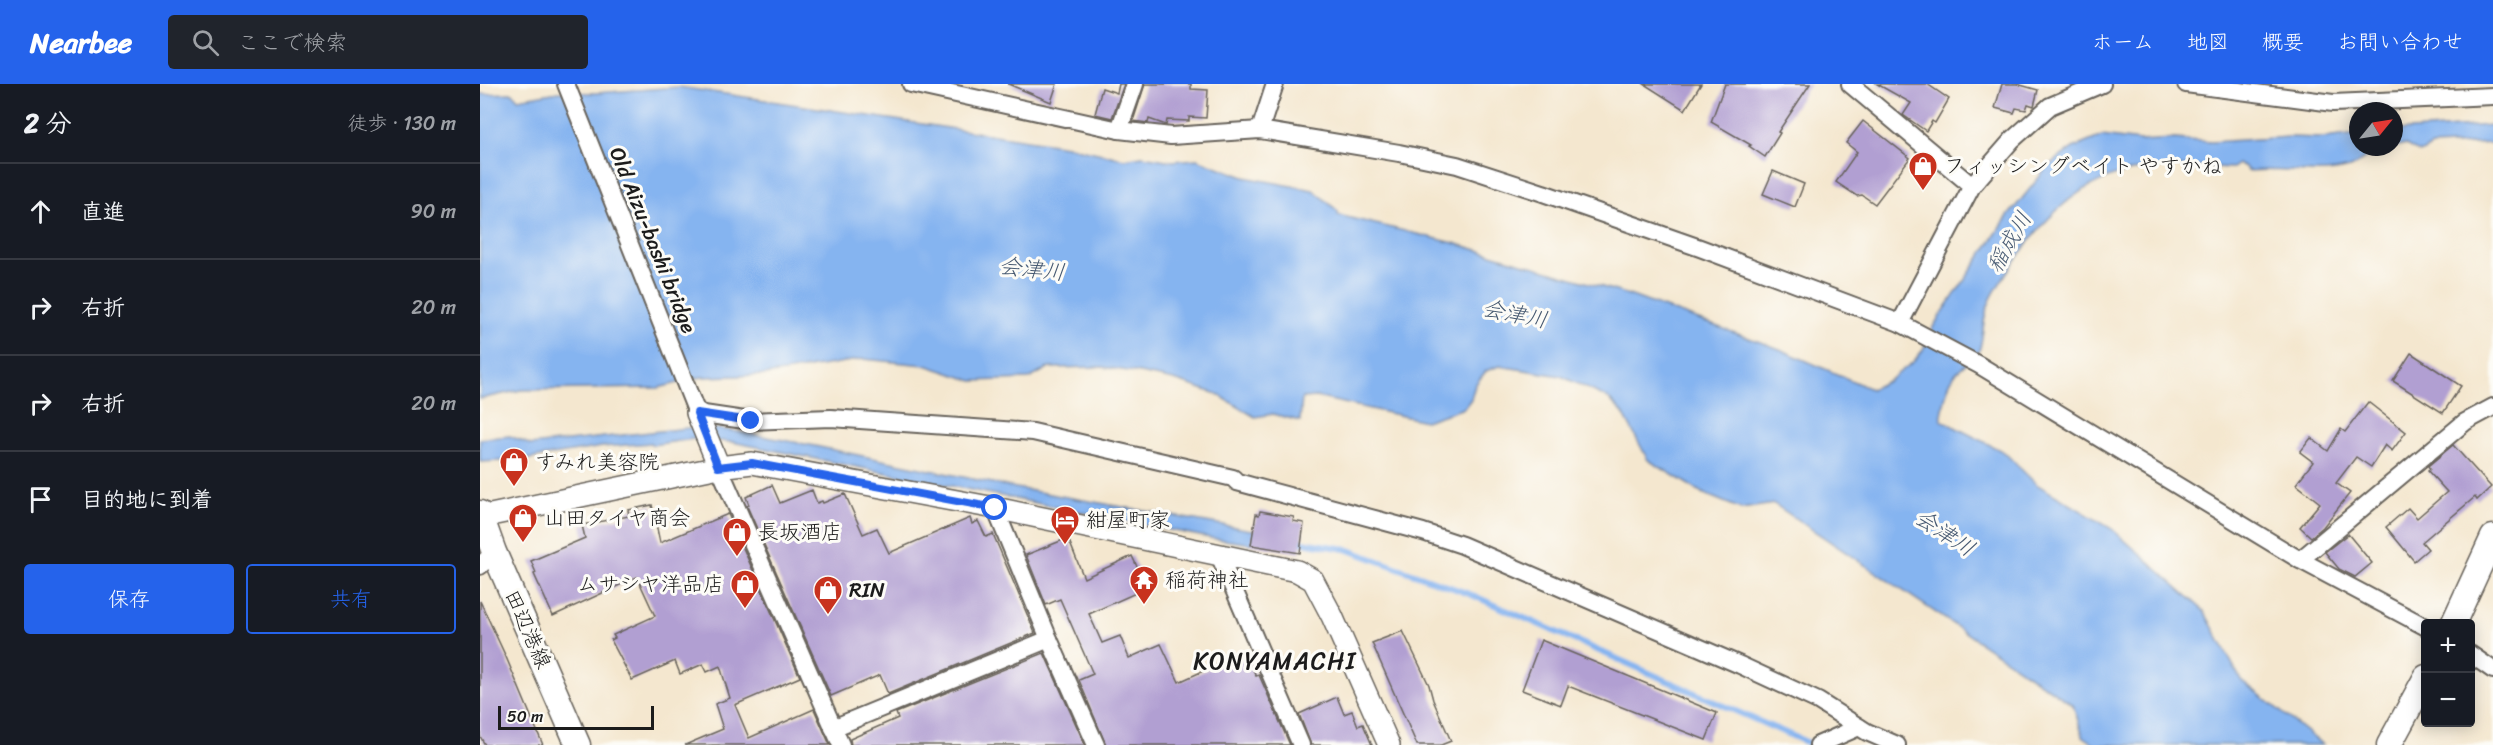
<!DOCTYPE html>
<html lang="ja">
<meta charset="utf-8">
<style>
body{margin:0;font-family:Sriracha,"Klee One",sans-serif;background:#20242c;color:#f1f3f6}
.controls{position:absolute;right:18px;bottom:18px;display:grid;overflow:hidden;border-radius:6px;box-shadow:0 3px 15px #0003}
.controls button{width:54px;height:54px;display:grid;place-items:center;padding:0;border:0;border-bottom:2px solid #363941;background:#171b24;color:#f1f3f6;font:30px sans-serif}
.compass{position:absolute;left:1869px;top:18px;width:54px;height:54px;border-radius:50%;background:#171b24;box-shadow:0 3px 15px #0003;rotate:60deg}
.scale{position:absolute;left:18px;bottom:15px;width:156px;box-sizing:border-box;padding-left:6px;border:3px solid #1c1c1c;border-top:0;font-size:16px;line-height:21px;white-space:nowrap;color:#1c1c1c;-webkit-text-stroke:4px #fdfcf7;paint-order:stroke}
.stop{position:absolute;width:18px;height:18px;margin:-14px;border:4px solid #2563eb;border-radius:50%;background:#fff}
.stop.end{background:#2563eb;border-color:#fff;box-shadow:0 2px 6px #0008}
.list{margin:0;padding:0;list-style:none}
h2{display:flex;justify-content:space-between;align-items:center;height:78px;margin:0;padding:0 24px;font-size:26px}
h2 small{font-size:20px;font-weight:400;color:#9ea1a6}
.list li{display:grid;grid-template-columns:39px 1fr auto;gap:18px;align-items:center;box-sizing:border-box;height:96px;padding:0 24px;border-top:2px solid #363941}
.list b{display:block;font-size:22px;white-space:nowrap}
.list em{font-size:20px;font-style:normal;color:#9ea1a6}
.actions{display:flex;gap:12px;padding:18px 24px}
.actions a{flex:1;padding:14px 0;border:2px solid #2563eb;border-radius:6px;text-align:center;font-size:21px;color:#2563eb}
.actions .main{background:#2563eb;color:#fff}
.icon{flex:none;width:33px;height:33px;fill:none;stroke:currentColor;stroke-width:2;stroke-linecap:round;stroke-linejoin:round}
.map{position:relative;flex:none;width:2013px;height:661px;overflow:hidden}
header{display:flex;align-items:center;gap:36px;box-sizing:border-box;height:84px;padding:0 30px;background:#2563eb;color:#fff}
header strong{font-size:28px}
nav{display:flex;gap:33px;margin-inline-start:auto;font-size:21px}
.search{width:420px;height:54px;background:#20242c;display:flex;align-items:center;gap:15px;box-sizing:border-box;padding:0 21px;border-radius:6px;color:#9ea1a6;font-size:22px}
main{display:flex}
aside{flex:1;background:#171b24}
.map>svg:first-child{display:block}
.water{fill:#85b4f0;stroke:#506886;stroke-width:1.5}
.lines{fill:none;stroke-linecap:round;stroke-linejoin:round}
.stream{stroke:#85b4f0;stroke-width:6}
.building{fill:#b19fd2}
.minor-casing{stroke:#68635b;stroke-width:20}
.tertiary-casing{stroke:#68635b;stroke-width:24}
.secondary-casing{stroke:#68635b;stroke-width:27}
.minor{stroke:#fff;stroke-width:16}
.tertiary{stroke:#fff;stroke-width:21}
.secondary{stroke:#fff;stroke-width:24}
.route{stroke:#2563eb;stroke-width:8}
.labels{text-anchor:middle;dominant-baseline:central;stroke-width:6;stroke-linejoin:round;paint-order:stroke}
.poi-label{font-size:21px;fill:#1c1c1c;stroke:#fdfcf7;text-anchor:start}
.street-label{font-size:21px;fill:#1c1c1c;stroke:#fdfcf7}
.water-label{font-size:22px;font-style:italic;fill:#465971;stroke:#fdfcf7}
.quarter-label{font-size:24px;letter-spacing:1.5px;fill:#1c1c1c;stroke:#fdfcf7}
</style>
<header>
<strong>Nearbee</strong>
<div class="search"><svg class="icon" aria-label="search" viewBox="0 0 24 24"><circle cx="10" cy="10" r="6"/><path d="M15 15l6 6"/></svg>ここで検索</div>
<nav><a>ホーム</a><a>地図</a><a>概要</a><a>お問い合わせ</a></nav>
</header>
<main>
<aside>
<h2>2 分<small>徒歩 · 130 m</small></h2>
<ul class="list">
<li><svg class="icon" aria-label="ahead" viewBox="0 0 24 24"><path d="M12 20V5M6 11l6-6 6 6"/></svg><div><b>直進</b></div><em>90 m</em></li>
<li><svg class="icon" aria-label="right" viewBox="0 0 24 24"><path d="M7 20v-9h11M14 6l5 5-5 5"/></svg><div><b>右折</b></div><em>20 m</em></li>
<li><svg class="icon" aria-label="right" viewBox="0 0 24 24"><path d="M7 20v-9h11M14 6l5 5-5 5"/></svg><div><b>右折</b></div><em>20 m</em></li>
<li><svg class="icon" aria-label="arrive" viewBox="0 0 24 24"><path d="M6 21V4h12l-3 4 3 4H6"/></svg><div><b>目的地に到着</b></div></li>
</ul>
<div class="actions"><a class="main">保存</a><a>共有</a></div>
</aside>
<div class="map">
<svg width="2013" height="661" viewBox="0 0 2013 661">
<rect width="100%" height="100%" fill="#fdfcf7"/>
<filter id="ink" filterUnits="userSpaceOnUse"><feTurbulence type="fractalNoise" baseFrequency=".0167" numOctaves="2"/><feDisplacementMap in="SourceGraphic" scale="12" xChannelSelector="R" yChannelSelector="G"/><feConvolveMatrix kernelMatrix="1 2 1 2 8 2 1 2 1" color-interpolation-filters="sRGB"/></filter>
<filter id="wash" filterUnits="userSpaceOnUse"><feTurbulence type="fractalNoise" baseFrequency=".008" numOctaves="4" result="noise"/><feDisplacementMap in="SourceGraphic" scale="24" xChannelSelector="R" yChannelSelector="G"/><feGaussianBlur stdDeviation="1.35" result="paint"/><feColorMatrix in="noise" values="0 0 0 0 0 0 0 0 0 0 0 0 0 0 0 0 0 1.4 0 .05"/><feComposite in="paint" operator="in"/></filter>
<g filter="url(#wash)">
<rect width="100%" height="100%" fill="#f4e7cf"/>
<g class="water">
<path d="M199 3 587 62 644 75 662 72 692 77 717 75 764 93 833 106 858 127V131L974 159 1146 210 1297 264 1391 305 1408 297 1433 278 1443 266 1454 241 1528 132 1569 81 1593 64 1622 52 1659 57 1695 55 1731 58 1809 53 1843 54 1878 50V63H1914V47L2013 41V59L1952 62 1940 69 1926 61C1915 64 1899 65 1890 71 1882 76 1875 83 1866 85 1834 93 1800 83 1768 87L1764 82 1758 80 1752 84C1656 79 1605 82 1544 164 1533 180 1514 204 1508 222 1502 236 1504 253 1499 267 1495 275 1482 281 1476 289 1466 301 1464 320 1461 336L1524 368 1556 400 1632 445 1724 527 1761 596 1843 661H1616L1603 652 1593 621 1294 420 1261 425 1222 409 1168 376 1143 329 1128 314 1081 292 1019 282 1006 287 995 301 991 315 984 324 945 337 836 313 822 314 820 337 793 330 775 333 737 310 694 296 655 288 622 283 568 284 549 295 493 297 445 281 383 275 285 291 222 293 178 304 41 306 0 315V10L33 9 38 15 78 8 115 9Z"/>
<polygon points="217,343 248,346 330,361 536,404 777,447 772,460 730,454 252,358 213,355 172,361 171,359 122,363 42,376 0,378 0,355 30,352 51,361"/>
</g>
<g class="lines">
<polyline class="stream" points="816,457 866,465 992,511 1333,661"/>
</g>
<g id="blocks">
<g class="building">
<polygon points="528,0 577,0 571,18"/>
<polygon points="639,0 644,0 632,34 615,30 622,4 637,9"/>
<polygon points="665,0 711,0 711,5 728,6 726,34 709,33 709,37 687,36 686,41 669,35 668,39 653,37"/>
<polygon points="1164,0 1221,0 1205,26"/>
<polygon points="1245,0 1330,0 1298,48 1300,49 1285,73 1269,62 1271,61 1231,38"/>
<polygon points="1397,0 1447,0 1469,15 1455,39 1452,37 1446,47 1423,31 1431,19"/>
<polygon points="1522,0 1537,0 1558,6 1554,22 1548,20 1546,26 1536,24 1534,29 1515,24"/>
<polygon points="1383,37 1430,74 1395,120 1382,111 1377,112 1356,98 1377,68 1366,59"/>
<polygon points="1293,87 1324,100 1315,123 1283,110"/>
<polygon points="1931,269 1981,302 1963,329 1913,297"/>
<polygon points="1888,318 1926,348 1912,367 1905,361 1891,383 1876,373 1856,399 1870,409 1843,443 1831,453 1820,443 1840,419 1816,400 1833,378 1820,368 1831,354 1848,367 1861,345 1865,348"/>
<polygon points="1973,361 2011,403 1997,416 1995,413 1942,458 1948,465 1934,477 1906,443 1928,424 1937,434 1967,408 1948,387 1950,385 1948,382"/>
<polygon points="292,401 300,419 332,406 337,419 342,417 343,419 365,410 383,450 397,444 409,469 490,434 492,440 498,437 506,453 513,450 555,549 408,610 400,591 351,612 267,422 269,421 266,413"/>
<polygon points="172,421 180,459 248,430 320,593 255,621 269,654 334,625 350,661 205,661 243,645 235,620 250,614 240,582 227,588 223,580 200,590 195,577 152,596 131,556 135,554 133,551 175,532 157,493 73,532 54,490 56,489 51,477 105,454 102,441 149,432 148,426"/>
<polygon points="780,427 814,433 813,437 824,439 820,469 771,461 776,430 779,431"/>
<polygon points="1868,450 1892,479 1875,493 1859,485 1845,468"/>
<polygon points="588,454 604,494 652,472 667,504 609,530 622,559 640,552 649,574 681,560 699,598 765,568 776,592 779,591 810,661 626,661 599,596 613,590 580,515 566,521 546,471"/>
<polygon points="0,517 26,573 63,661 5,661 0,652"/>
<polygon points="923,547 949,601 953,616 971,657 961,661 937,661 892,559"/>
<polygon points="1061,556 1237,629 1226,656 1088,602 1081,621 1042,606"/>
<polygon points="564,569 605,661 371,661 370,655 418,634 416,629"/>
<polygon points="857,613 864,630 872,627 878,642 883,640 892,661 831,661 819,630"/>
</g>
</g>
</g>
<g filter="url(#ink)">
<use href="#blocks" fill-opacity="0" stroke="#68635b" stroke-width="1.5"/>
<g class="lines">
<g class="minor-casing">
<g id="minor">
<polyline points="86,0 217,329 271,337 351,334 553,348 753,394 757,398 943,448 982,461 1260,581 1338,617 1387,648 1417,661"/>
<polyline points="431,0 639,46 691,52 780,46 919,69 977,81 1063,109 1220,164 1420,239 1499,281 1820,476 1946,543"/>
<polyline points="1370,0 1492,102"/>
<polyline points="1706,0 1853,19 2013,12"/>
<polyline points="639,46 655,0"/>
<polyline points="780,46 795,0"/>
<polyline points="1420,239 1492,102 1532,56 1570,22 1622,0"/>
<polyline points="239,383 361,661"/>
<polyline points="515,424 569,555 616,661"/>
<polyline points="739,471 821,661"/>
<polyline points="1820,476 1985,338 2013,323"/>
<polyline points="0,482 14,468"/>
<polyline points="1990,570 2013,586"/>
<polyline points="353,644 569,555"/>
<polyline points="1338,661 1379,643"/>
</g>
</g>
<g class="tertiary-casing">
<g id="tertiary">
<polyline points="217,329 239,383"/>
<polyline points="1,433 239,383 272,379 515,424 817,487 833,496 852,532 909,661"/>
</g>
</g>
<g class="secondary-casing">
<g id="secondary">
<polyline points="0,429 14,468 98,661"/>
<polyline points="1973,540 2013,453"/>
<polyline points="1909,661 1946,593"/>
</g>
</g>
<use href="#minor" class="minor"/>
<use href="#tertiary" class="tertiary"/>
<use href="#secondary" class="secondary"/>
</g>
</g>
<g class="lines" filter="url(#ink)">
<polyline class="route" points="271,337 217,329 238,383 272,379 515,424"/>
</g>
<defs>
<g id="shop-pin" transform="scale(1.5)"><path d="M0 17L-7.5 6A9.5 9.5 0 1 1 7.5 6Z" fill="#c8321e" stroke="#fdfcf7"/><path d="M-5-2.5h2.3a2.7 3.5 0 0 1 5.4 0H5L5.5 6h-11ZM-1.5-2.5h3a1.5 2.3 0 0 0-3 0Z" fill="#fff"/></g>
<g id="hotel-pin" transform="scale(1.5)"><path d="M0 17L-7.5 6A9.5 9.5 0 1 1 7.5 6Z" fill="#c8321e" stroke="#fdfcf7"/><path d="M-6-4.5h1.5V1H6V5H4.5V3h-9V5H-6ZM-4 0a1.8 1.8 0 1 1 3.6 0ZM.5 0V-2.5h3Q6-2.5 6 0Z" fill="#fff"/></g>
<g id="temple-pin" transform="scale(1.5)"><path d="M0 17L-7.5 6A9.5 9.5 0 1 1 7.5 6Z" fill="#c8321e" stroke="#fdfcf7"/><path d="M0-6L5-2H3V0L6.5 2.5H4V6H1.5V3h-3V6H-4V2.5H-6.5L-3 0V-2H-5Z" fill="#fff"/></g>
</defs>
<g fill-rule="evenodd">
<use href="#shop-pin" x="1443" y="82"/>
<use href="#shop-pin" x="34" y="378"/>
<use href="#shop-pin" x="43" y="434"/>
<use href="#hotel-pin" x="585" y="436"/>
<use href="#shop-pin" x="257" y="448"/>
<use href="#temple-pin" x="664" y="496"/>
<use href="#shop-pin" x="265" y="500"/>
<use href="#shop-pin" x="348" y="506"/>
</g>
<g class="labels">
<g class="poi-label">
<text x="1464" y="82">フィッシングベイト やすかね</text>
<text x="55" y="378">すみれ美容院</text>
<text x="64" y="434">山田タイヤ商会</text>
<text x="606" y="436">紺屋町家</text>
<text x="278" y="448">長坂酒店</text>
<text x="685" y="496">稲荷神社</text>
<text x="244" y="500" text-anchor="end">ムサシヤ洋品店</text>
<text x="369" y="506">RIN</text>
</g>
<g class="street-label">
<text transform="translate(173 156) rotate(68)">Old Aizu-bashi bridge</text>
<text transform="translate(48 545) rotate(66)">田辺港線</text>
</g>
<g class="water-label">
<text transform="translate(1529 158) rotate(-60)">稲成川</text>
<text transform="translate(552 185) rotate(6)">会津川</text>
<text transform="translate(1035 230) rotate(11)">会津川</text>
<text transform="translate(1465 449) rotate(33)">会津川</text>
</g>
<g class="quarter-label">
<text x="795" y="577">KONYAMACHI</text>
</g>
</g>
</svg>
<div class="controls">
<button>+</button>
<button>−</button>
</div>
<svg class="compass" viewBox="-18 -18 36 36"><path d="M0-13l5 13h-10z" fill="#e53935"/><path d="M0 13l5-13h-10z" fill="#9ea1a6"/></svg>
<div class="scale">50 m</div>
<div class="stop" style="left:515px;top:424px"></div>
<div class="stop end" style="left:271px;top:337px"></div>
</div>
</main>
